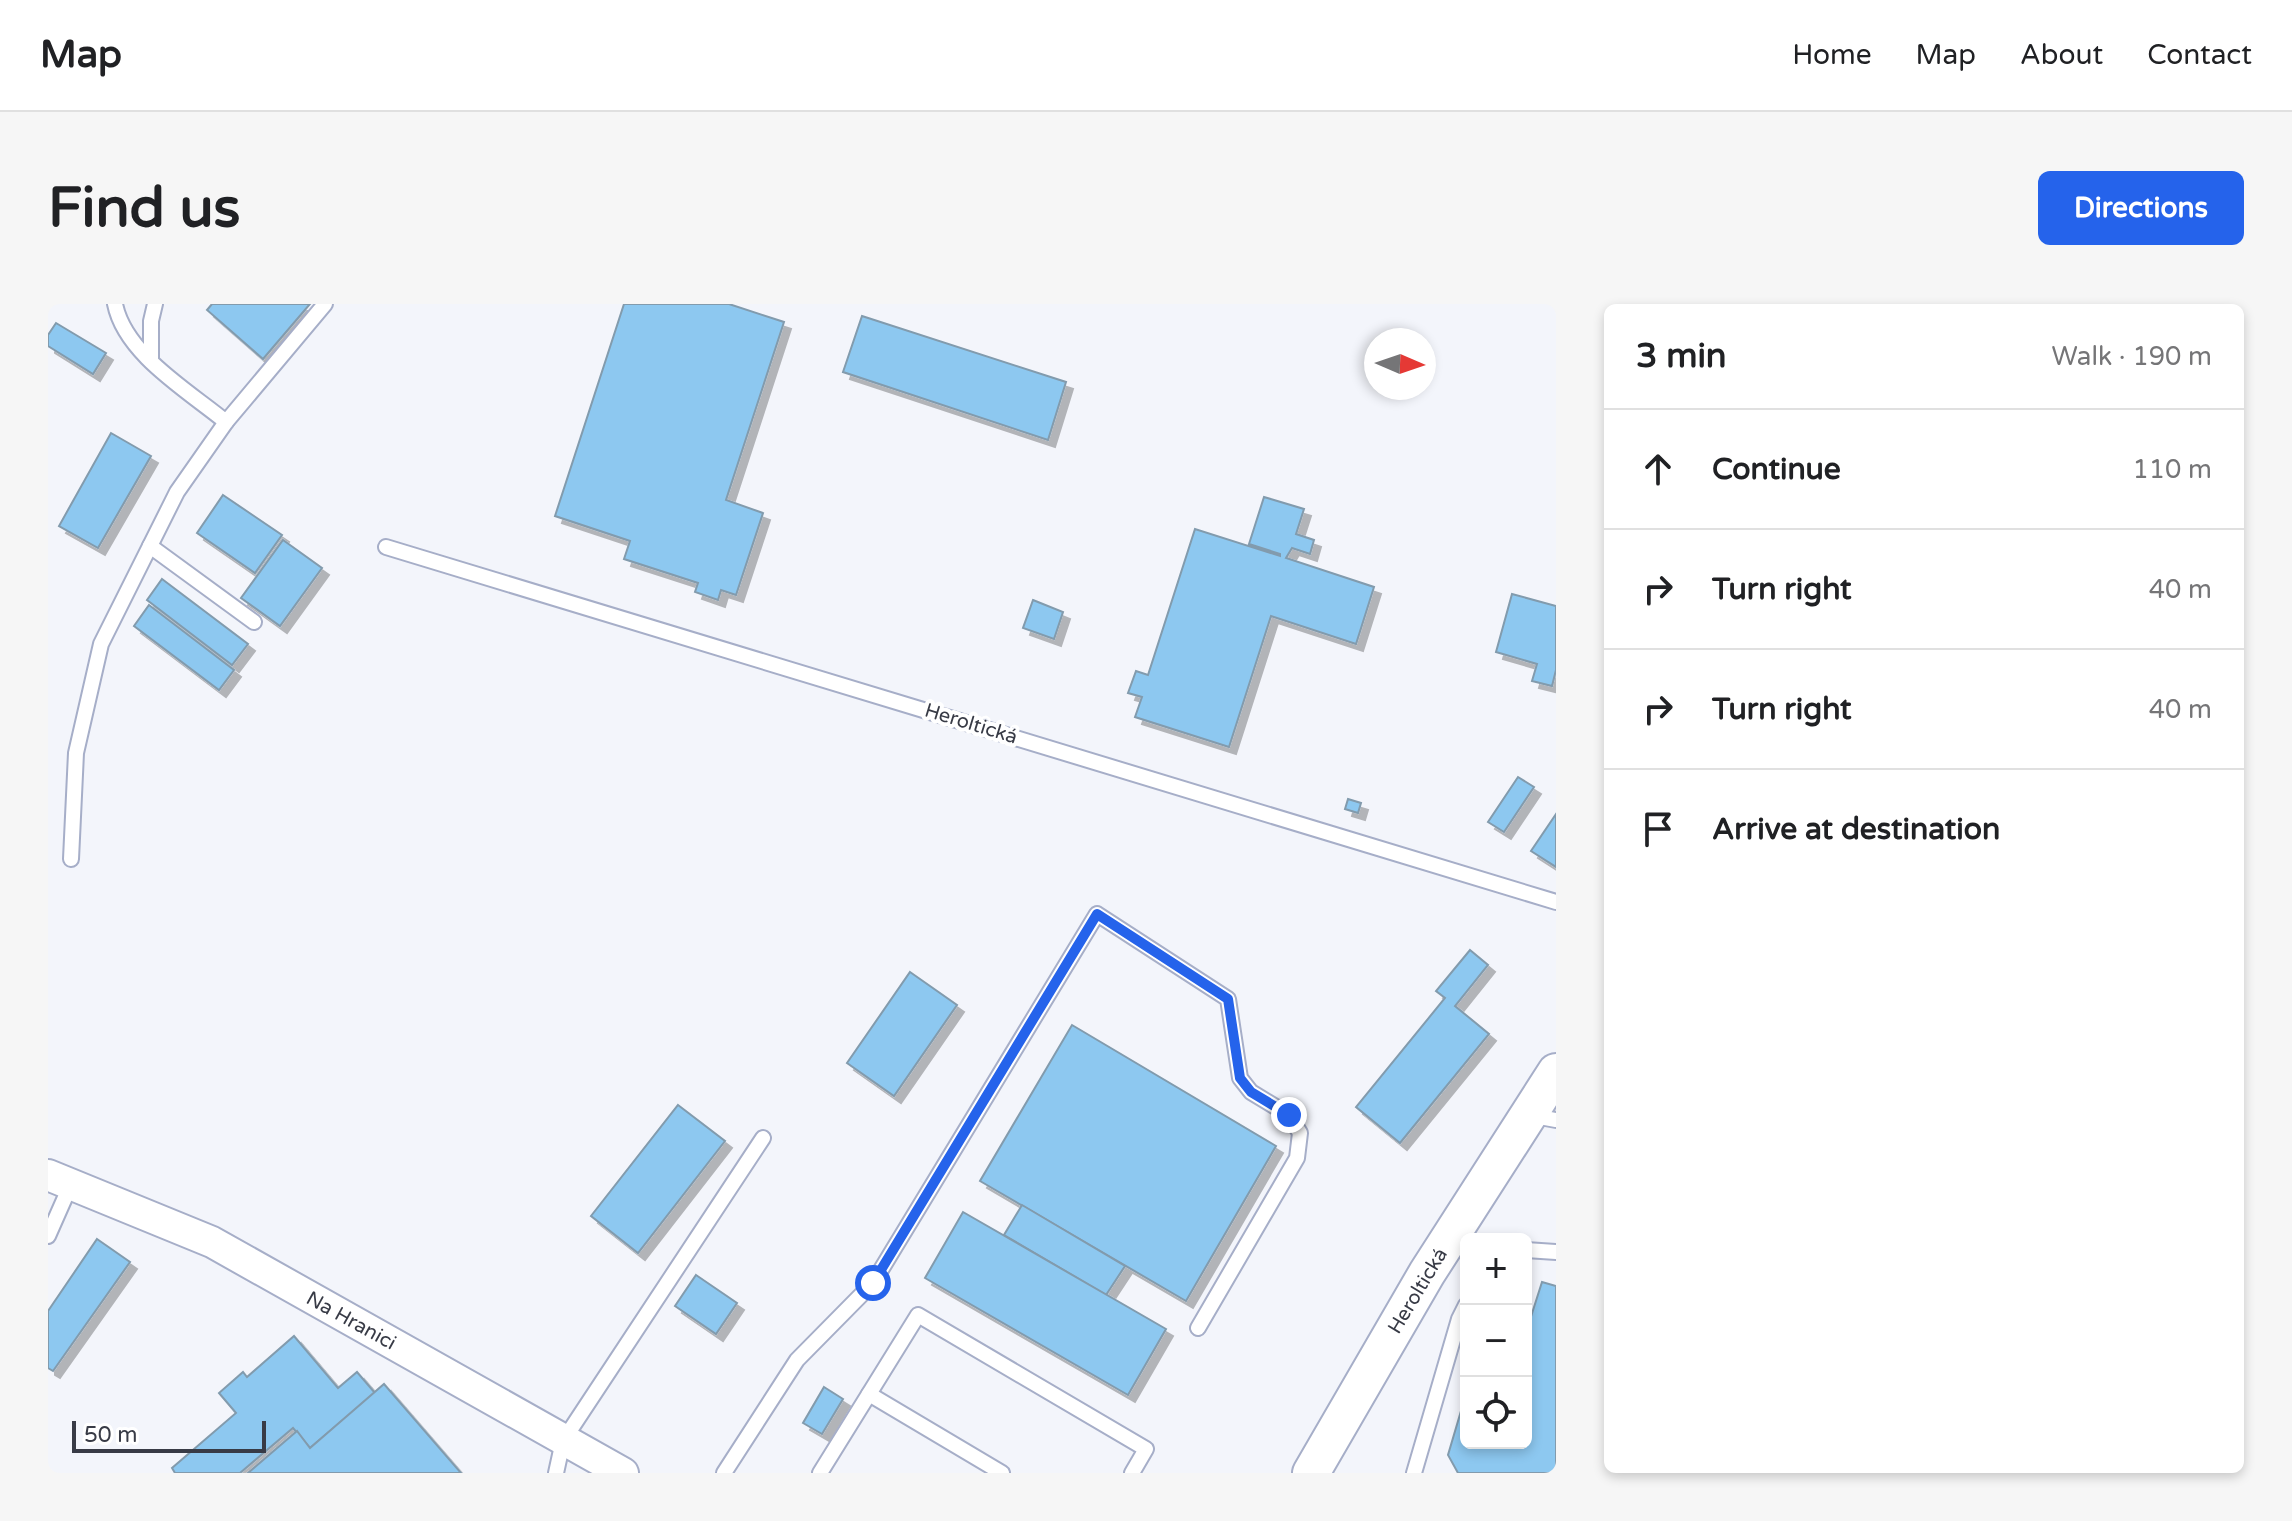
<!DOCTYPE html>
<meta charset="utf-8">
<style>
body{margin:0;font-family:"Varela Round",sans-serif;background:#f6f6f6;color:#202124}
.controls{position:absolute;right:24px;bottom:24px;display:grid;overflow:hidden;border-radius:12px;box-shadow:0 4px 12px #0003}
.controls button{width:72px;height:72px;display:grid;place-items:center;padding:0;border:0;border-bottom:2px solid #e0e0e0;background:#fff;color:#202124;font:40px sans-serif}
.compass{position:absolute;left:1316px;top:24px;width:72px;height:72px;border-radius:50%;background:#fff;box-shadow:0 4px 12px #0003;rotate:92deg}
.scale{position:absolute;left:24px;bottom:20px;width:194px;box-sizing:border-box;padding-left:8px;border:4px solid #383b46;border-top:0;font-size:22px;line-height:28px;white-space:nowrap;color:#383b46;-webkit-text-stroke:6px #fff;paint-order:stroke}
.stop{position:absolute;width:24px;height:24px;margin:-18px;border:6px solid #2563eb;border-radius:50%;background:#fff}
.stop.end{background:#2563eb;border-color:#fff;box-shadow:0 2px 8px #0008}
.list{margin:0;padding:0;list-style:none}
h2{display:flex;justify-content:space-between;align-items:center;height:104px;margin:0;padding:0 32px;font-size:34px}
h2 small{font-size:26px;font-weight:400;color:#757577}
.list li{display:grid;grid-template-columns:52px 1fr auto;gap:24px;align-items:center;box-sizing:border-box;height:120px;padding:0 32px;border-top:2px solid #e0e0e0}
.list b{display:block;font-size:30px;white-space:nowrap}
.list em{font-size:26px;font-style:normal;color:#757577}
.icon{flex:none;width:44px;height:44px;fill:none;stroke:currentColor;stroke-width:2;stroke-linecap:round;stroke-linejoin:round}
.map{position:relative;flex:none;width:1508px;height:1169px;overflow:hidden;border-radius:12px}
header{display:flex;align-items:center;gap:48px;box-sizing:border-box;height:112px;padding:0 40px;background:#fff;border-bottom:2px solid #e0e0e0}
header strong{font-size:38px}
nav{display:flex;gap:44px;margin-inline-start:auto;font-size:28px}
.intro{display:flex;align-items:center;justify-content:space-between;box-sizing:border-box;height:192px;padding:0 48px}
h1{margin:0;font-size:56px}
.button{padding:20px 36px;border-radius:12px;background:#2563eb;color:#fff;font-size:28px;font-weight:700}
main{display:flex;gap:48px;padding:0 48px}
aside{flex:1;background:#fff;border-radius:12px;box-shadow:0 4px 12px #0003}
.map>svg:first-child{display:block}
.building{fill:#8dc8f0;stroke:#829bad;stroke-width:2;filter:url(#shadow)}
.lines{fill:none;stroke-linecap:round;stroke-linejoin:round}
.service-casing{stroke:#a6aec8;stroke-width:18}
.minor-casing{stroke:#a6aec8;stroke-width:34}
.tertiary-casing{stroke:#a6aec8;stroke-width:40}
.service{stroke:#fff;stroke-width:14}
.minor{stroke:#fff;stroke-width:30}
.tertiary{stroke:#fff;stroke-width:36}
.route{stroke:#2563eb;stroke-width:10}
.labels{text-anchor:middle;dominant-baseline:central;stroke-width:8;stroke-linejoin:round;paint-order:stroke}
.street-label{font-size:20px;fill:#383b46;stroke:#fff}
</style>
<header>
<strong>Map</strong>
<nav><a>Home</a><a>Map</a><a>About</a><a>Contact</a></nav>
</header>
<div class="intro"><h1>Find us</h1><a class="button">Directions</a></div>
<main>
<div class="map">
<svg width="1508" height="1169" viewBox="0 0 1508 1169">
<defs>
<filter id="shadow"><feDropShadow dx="7" dy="7" stdDeviation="0" flood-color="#0004"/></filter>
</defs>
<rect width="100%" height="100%" fill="#f3f5fb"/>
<g class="building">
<polygon points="164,0 262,0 215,55 159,6"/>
<polygon points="576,0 681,0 736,18 678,196 715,209 688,291 673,286 670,296 647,288 650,279 576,255 582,237 507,212"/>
<polygon points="814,12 1018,78 1000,136 795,68"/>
<polygon points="8,19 58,49 45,70 0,42 0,31"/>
<polygon points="63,129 103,152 50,244 11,222"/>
<polygon points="175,191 234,231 207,269 149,229"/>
<polygon points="1216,193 1256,205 1248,230 1266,236 1262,250 1244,244 1238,254 1326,283 1308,340 1223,312 1181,443 1087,413 1094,393 1080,389 1088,367 1100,371 1147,225 1232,252 1232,250 1201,240"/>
<polygon points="235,236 274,264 232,322 193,294"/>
<polygon points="114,275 200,340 184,361 99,296"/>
<polygon points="1464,290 1508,302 1508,366 1504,382 1484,377 1489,360 1448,348"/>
<polygon points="985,296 1015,308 1006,335 975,324"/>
<polygon points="101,301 186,366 171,386 86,322"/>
<polygon points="1470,473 1486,483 1456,528 1440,518"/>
<polygon points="1300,495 1313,499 1310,509 1297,505"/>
<polygon points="1508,510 1508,563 1483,547"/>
<polygon points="1422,646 1440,661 1407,702 1441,730 1352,839 1308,803 1397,694 1388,687"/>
<polygon points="862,668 909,701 846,792 799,759"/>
<polygon points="1024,721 1228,842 1138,997 932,877"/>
<polygon points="630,801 677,837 590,949 543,912"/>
<polygon points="974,901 1077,962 1058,991 956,931"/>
<polygon points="915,908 1118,1025 1080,1091 877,974"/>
<polygon points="49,935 82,958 5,1067 0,1064 0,1007"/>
<polygon points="648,971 689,999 668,1030 627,1002"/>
<polygon points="1494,978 1508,982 1508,1169 1410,1169 1400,1151 1418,1090 1418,1139 1478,1139 1478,1022 1480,1022"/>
<polygon points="246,1032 290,1084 309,1068 327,1089 262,1144 245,1124 192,1169 127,1169 124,1164 188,1109 171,1089 195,1068 199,1073"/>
<polygon points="336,1080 413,1169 200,1169 249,1127 262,1144"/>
<polygon points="776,1083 795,1095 774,1130 755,1119"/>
</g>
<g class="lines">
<g class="service-casing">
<g id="service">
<path d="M67 0C77 50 139 86 178 118L277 0"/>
<polyline points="103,57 103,17 107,0"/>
<polyline points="102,242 206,318"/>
<polyline points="338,243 1508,598"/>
<polyline points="23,555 28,449 53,340 129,188 178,118"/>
<polyline points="1481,811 1508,816"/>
<polyline points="0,932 23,880"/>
<polyline points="1478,946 1508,948"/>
<polyline points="821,1090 954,1169"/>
<polyline points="508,1169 515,1137 715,834"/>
<polyline points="676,1169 749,1056 825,979 1049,610 1180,695 1192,774 1203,788 1241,811 1252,829 1249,854 1150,1024"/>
<polyline points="772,1169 870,1011 1098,1145 1084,1169"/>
<polyline points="1366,1169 1411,1015 1418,1001"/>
</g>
</g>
<g class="minor-casing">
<polyline id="minor" points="0,871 164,938 575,1169"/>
</g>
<g class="tertiary-casing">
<polyline id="tertiary" points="1263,1169 1379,969 1508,768"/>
</g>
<use href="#service" class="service"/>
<use href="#minor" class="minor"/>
<use href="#tertiary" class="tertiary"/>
</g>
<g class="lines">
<polyline class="route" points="825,979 1049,610 1180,695 1192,774 1203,788 1241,811"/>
</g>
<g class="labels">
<g class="street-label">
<text transform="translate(923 420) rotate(17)">Heroltická</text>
<text transform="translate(1370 987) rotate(-59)">Heroltická</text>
<text transform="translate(303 1017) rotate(29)">Na Hranici</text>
</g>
</g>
</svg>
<div class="controls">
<button>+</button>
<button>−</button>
<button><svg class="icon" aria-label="locate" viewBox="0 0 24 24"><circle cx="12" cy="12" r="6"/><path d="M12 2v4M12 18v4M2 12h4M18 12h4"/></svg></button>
</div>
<svg class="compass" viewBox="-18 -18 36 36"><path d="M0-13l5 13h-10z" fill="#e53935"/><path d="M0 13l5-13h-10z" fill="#757577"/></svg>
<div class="scale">50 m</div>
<div class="stop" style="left:825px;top:979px"></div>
<div class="stop end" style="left:1241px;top:811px"></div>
</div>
<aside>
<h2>3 min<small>Walk · 190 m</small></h2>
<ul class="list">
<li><svg class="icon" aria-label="ahead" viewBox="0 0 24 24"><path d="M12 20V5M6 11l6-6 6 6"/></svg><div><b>Continue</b></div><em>110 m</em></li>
<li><svg class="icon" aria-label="right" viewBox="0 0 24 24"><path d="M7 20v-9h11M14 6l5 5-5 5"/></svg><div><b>Turn right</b></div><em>40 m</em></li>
<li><svg class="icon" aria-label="right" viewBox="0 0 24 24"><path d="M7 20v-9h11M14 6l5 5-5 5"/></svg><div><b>Turn right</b></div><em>40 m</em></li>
<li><svg class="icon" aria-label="arrive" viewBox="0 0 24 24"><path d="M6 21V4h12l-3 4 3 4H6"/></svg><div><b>Arrive at destination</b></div></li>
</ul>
</aside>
</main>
